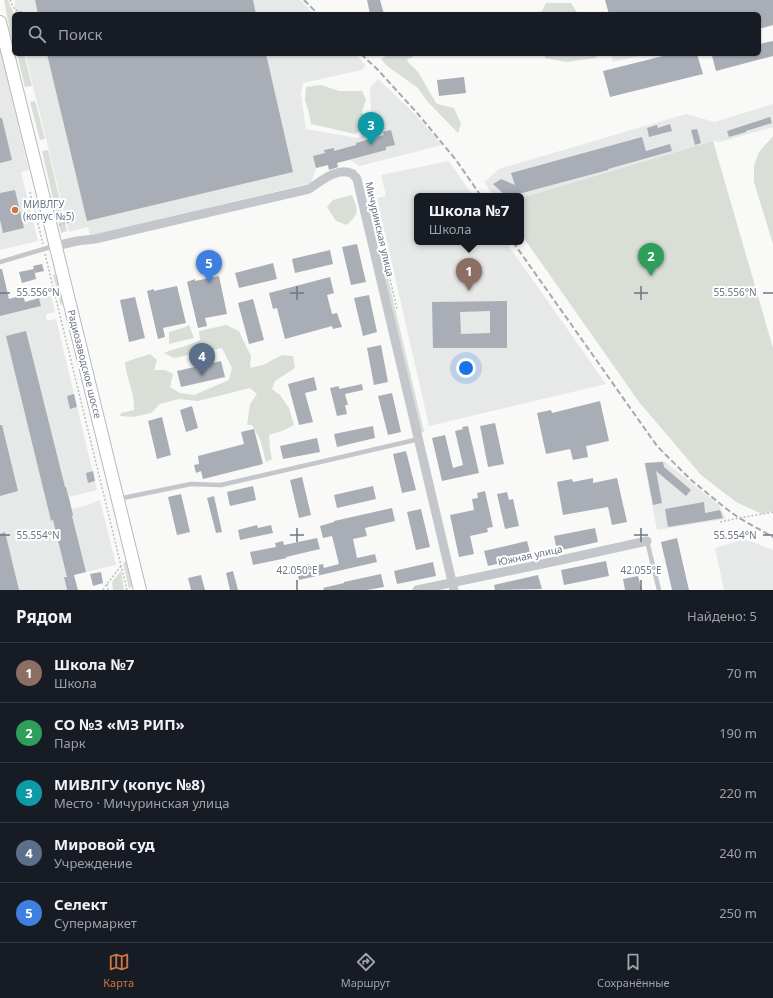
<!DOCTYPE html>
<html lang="ru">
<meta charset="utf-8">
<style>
body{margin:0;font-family:"Noto Sans",sans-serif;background:#242831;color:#f1f3f6}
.you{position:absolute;left:466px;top:368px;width:14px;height:14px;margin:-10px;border:3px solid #fff;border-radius:50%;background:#1a73e8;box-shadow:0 0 0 6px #1a73e833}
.badge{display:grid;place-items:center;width:26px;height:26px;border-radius:50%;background:#ce7642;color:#fff;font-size:13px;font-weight:700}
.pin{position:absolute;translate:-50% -33px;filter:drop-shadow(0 1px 2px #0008)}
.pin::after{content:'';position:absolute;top:21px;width:14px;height:12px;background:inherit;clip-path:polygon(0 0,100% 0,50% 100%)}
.popup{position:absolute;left:414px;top:193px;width:110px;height:52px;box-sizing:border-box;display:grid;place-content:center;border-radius:6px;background:#171b24;filter:drop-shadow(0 1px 3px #0005);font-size:13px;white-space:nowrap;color:#9ea1a6}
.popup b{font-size:15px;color:#f1f3f6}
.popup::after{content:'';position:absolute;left:50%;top:100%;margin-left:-8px;border:8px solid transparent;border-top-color:#171b24}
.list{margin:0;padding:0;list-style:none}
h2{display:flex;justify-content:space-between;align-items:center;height:52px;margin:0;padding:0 16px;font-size:17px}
h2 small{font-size:13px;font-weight:400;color:#9ea1a6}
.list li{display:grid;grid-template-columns:26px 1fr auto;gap:12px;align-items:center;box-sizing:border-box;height:60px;padding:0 16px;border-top:1px solid #363941}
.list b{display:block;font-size:15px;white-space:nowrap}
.list p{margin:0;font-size:13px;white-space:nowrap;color:#9ea1a6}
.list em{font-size:13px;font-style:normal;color:#9ea1a6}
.icon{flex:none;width:22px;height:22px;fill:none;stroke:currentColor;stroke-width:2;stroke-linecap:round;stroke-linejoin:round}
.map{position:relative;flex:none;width:773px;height:590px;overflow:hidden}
.search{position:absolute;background:#171b24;box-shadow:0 1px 3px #0004;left:12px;right:12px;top:12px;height:44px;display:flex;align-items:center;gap:10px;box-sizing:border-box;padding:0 14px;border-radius:6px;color:#9ea1a6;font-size:15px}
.sheet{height:352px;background:#171b24}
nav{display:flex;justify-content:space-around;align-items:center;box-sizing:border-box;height:56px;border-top:1px solid #363941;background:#171b24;font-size:11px;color:#9ea1a6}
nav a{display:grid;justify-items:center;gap:2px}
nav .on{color:#ce7642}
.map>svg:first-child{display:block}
.built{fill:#e7e8e8}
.green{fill:#d9ded7}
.building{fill:#a9aeb6;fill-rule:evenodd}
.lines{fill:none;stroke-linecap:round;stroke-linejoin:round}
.secondary-casing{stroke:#b6b9be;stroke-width:14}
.path{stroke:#bbbdc0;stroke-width:1.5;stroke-dasharray:2 2;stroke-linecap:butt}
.lane{stroke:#c3c6ca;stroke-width:4.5}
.street{stroke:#c3c6ca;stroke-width:9}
.secondary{stroke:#fff;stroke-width:12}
.rail{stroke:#a5a9af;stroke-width:2;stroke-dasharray:6 3;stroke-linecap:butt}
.ticks{fill:none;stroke:#6c7685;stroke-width:1.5}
.poi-dot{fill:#ce7642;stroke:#fff;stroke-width:1.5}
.labels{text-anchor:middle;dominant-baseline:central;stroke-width:4;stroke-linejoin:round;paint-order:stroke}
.poi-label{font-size:10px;fill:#6c7685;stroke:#fff;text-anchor:start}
.street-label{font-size:10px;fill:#6c7685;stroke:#fff}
.ticks-label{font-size:10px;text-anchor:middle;fill:#6c7685;stroke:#fff;stroke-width:4;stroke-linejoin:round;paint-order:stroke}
</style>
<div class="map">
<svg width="773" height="590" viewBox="0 0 773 590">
<rect width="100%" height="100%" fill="#f9f9f8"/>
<g class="built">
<polygon points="15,0 300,0 314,14 15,14"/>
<polygon points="0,49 29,170 21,172 38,241 0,250"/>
<polygon points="25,54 355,54 366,65 362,70 303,83 301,95 306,129 358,138 365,135 372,125 370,94 371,86 378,79 414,113 442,145 360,166 350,160 337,163 338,167 329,170 328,165 316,168 311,183 90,236 88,227 69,232"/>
<polygon points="611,54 646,54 613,62"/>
<polygon points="773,104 773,127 720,142 713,141 521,198 521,196 494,196 484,182 499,169 686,114 715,122"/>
<polygon points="449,161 473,196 417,196 417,242 506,242 606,384 429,426 377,198 386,196 381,175"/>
<polygon points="51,296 55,312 46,314 46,317 47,321 56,319 97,490 69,497 66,487 44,493 51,521 73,515 72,509 88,505 100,500 116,565 64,577 67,590 0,590 0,316 41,306 39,298"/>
<polygon points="664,461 719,505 726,519 657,530 644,463"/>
<polygon points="745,539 773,550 773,590 724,590 715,548"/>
</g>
<g class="green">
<polygon points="4,0 8,0 14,14 14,43 11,36"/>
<polygon points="546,3 571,3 578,14 533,14 542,11"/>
<polygon points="17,54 24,54 32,86 25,87"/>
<polygon points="389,54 412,54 413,57 408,59 407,61 418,72 436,103 441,105 454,108 461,124 458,133 427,101 418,88 387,66 381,59"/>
<polygon points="545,54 598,54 596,58 566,62 545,58"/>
<polygon points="321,85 339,91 362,91 366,100 362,112 366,121 363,129 355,134 311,124 309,113 305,100 306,87"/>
<polygon points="35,101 45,139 40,140 30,102"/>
<polygon points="773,136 773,244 754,182 754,166 759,152"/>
<polygon points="713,141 773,348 773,511 762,514 736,502 701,475 639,402 521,234 521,198"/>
<polygon points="48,150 67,231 61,233 42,151"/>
<path d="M352 195C359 211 359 213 347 225L336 221 327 207 333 200Z"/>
<polygon points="371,206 424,432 419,433 366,207"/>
<polygon points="58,274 64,299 61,306 53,275"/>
<polygon points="189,325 194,338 169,344 169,332 183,328"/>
<path d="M226 325 239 331 244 342 251 356 250 368 263 365 282 355 293 356 295 368 275 381 272 389 280 395 289 408 294 425 282 431 269 435 270 449 272 459 266 462 260 439 252 425H247L250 404 257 394 250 388 198 401 179 399 160 404 151 413 133 417 120 416 121 413 134 410C135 392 126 379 125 362L150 354 157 360 154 370H165L173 374 170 387 180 393 194 395 229 380 232 368 222 348 174 358 164 353C176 348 189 346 200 340L199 331Z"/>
<polygon points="128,559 134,584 129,589 123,563"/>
<polygon points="121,571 124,590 113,590 112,582"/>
</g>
<g class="building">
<polygon points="35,0 253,0 256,14 38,14"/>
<polygon points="367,0 380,0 384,14 370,14"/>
<polygon points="605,0 773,0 773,25 759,29 759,14 609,14"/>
<polygon points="773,41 773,56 716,71 712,56 720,54 759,54 759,44"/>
<polygon points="47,54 266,54 293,172 87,221"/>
<polygon points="671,54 697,54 703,74 610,97 603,71"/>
<polygon points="464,77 466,93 439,96 437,80"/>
<polygon points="770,117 772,123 746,131 746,132 729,137 727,131"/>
<polygon points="0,118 2,118 12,160 0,163"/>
<polygon points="670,124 672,131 649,137 647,128 657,125 658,128"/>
<polygon points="697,129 701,143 695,145 691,130"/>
<polygon points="391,130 395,145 386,147 386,150 337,163 338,167 329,170 328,165 316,168 313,156 325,153 324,150 334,148 334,151 356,145 356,143 384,135 383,132"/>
<polygon points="642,137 646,151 670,144 672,151 608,169 608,170 511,196 506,196 493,184 501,179 515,185 511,173"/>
<polygon points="15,190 24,228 3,233 0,220 0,193"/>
<polygon points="357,244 366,282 351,285 342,247"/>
<polygon points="330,250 333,264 295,273 292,259"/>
<polygon points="273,263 277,279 239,288 235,273"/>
<polygon points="42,264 44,271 35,273 33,266"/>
<polygon points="0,269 2,269 9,299 23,295 25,302 39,298 41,306 0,316"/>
<polygon points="34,269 36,279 22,283 19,272"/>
<polygon points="219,276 227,314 205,318 207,326 198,328 187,282 195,279 195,281"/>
<polygon points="330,277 334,293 327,295 332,314 337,313 342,327 333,329 332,326 285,339 277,308 273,309 269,293"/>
<polygon points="177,286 186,323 163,328 165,337 158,339 147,291 154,289 154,291"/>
<polygon points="369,295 377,332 363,336 354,298"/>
<polygon points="135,297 145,338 129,342 120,300"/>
<polygon points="253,299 264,340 249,344 238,303"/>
<path d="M507 301V348H433L432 302ZM490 311V333L461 334 460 312Z"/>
<polygon points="26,331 65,487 66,487 70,502 73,515 72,516 86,572 74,575 78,590 67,590 64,577 67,577 53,520 51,521 44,492 6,336"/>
<polygon points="381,345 388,382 374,385 367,348"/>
<polygon points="221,361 225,377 181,387 177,371"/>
<polygon points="314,377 317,390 305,393 313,422 299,425 288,384"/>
<polygon points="362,384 363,390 345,394 348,405 345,405 347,414 337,416 330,388 339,386 339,389"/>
<polygon points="392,393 401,432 388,435 378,396"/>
<polygon points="74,394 77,407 70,409 67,396"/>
<polygon points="600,401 609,441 586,446 588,457 573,460 570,449 546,454 537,413 551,410 552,413"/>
<polygon points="192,406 198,428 186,432 180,410"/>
<polygon points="162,417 171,455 157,459 148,421"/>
<polygon points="495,423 504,464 488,467 480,426"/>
<polygon points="0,425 2,425 18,491 0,496"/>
<polygon points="373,426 375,438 337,447 334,434"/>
<polygon points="468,426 479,473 442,481 432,438 445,435 453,468 463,465 455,431 463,429 462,427"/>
<polygon points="254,429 263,464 203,479 201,471 196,473 194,465 199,464 198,456 244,444 241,432"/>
<polygon points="317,438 320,452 283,459 280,446"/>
<polygon points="406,451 416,490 402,493 393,454"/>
<polygon points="663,462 664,467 691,490 686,496 656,471 662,503 653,505 645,463"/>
<polygon points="93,471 95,481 88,483 86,473"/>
<polygon points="302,477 311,515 299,518 290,480"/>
<polygon points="593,478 593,483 617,478 627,522 612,525 608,507 563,515 557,482 572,479 573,482"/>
<polygon points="253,486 256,500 230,506 227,492"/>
<polygon points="373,486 376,499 337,508 334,495"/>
<polygon points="485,491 493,527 487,528 488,532 470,536 474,554 459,557 450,515 474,510 472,499 478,498 477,493"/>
<polygon points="507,492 509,500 513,499 519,526 505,529 497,494"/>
<polygon points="181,494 190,532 177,535 168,497"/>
<polygon points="214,496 222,532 216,533 207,498"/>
<polygon points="704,502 705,513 720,510 723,518 668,527 665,509"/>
<polygon points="392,508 395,521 365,528 367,536 353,539 357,558 375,554 377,562 299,580 297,571 304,570 303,566 309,564 309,566 312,565 312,566 323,564 324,568 339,564 332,536 323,538 320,526 334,522 334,521"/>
<polygon points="421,509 430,547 416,550 407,512"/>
<polygon points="257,525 258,528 271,525 273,533 240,540 238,530"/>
<polygon points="595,528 598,542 557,551 554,536"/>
<polygon points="5,532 19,590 0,590 0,534"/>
<polygon points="317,538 320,549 286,557 287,558 253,565 250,552 276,547 275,543 283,541 284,545"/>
<polygon points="677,538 689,590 672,590 661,542"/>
<polygon points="527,541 531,556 488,566 484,551"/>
<polygon points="606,561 609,576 564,585 561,570"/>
<polygon points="433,562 436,576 397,584 394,571"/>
<polygon points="233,571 238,590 230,590 226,573"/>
<polygon points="101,572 103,583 93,586 90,574"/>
<polygon points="381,574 384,587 367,590 324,590 323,588 344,583 344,582"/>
<polygon points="201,575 205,590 191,590 188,578"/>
<polygon points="538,575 542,589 495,590 494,585"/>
<polygon points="638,576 642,590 625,590 623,579"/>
</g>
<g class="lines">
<g class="secondary-casing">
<polyline id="secondary" points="0,22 51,227 140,590"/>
</g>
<g class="path">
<polyline points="10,0 15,10 23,12"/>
<polyline points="30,192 43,244"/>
<polyline points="371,204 372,203 397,309"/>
<polyline points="59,225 74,221"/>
<polyline points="45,254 127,590"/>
<polyline points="720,522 739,518 763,514 773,512"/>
<polyline points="107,584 108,590"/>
<polyline points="103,590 107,584 121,566"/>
</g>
<g class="lane">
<polyline points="0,262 54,246"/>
<polyline points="118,499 191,484 221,485 419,439"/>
<polyline points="647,541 659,590"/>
</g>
<g class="street">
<path d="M56 246 77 241 95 239 309 189C320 182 338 166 353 174 353 175 357 178 357 179L454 590"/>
<polyline points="417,590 547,563 647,541"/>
</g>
<use href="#secondary" class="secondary"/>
<g class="rail">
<polyline points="304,0 318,14"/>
<polyline points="361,54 378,70 418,114 456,160 481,196"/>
<polyline points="513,242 657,446 690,479 724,507 739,518 773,537"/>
</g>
</g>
<path class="ticks" d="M297 286V300M641 286V300M0 293H10M290 293H304M634 293H648M763 293H773M297 528V542M641 528V542M0 535H10M290 535H304M634 535H648M763 535H773M297 580V590M641 580V590"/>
<circle class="poi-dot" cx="15" cy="210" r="4"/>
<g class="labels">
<g class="poi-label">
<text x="23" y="204">МИВЛГУ<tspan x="23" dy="12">(копус №5)</tspan></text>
</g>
<g class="street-label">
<text transform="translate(380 229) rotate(77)">Мичуринская улица</text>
<text transform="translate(85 364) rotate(76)">Радиозаводское шоссе</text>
<text transform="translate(530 555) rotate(-12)">Южная улица</text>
</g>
</g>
<g class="ticks-label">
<text x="38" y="296">55.556°N</text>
<text x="735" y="296">55.556°N</text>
<text x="38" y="539">55.554°N</text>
<text x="735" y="539">55.554°N</text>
<text x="297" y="574">42.050°E</text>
<text x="641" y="574">42.055°E</text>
</g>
</svg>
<div class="you"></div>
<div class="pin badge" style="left:469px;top:291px;background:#8d6e63">1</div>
<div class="popup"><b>Школа №7</b>Школа</div>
<div class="pin badge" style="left:651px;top:276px;background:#2e9e5b">2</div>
<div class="pin badge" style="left:371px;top:145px;background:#0f9aa8">3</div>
<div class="pin badge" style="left:202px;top:376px;background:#5c6f8a">4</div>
<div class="pin badge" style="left:209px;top:283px;background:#3f7fe0">5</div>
<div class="search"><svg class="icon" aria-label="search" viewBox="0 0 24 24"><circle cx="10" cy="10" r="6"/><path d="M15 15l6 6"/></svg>Поиск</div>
</div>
<section class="sheet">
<h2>Рядом<small>Найдено: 5</small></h2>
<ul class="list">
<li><span class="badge" style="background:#8d6e63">1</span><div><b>Школа №7</b><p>Школа</p></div><em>70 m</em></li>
<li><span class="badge" style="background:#2e9e5b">2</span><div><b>СО №3 «МЗ РИП»</b><p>Парк</p></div><em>190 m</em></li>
<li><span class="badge" style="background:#0f9aa8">3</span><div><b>МИВЛГУ (копус №8)</b><p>Место · Мичуринская улица</p></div><em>220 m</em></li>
<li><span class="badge" style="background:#5c6f8a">4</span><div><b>Мировой суд</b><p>Учреждение</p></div><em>240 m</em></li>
<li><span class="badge" style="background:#3f7fe0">5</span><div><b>Селект</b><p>Супермаркет</p></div><em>250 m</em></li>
</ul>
</section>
<nav>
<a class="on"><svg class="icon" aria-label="map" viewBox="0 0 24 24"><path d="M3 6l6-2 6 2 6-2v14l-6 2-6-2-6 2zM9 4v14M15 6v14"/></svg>Карта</a>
<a><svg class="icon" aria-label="directions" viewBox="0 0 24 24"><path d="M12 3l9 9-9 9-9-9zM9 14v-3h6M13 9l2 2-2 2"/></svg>Маршрут</a>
<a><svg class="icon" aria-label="saved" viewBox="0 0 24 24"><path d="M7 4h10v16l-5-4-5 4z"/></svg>Сохранённые</a>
</nav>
